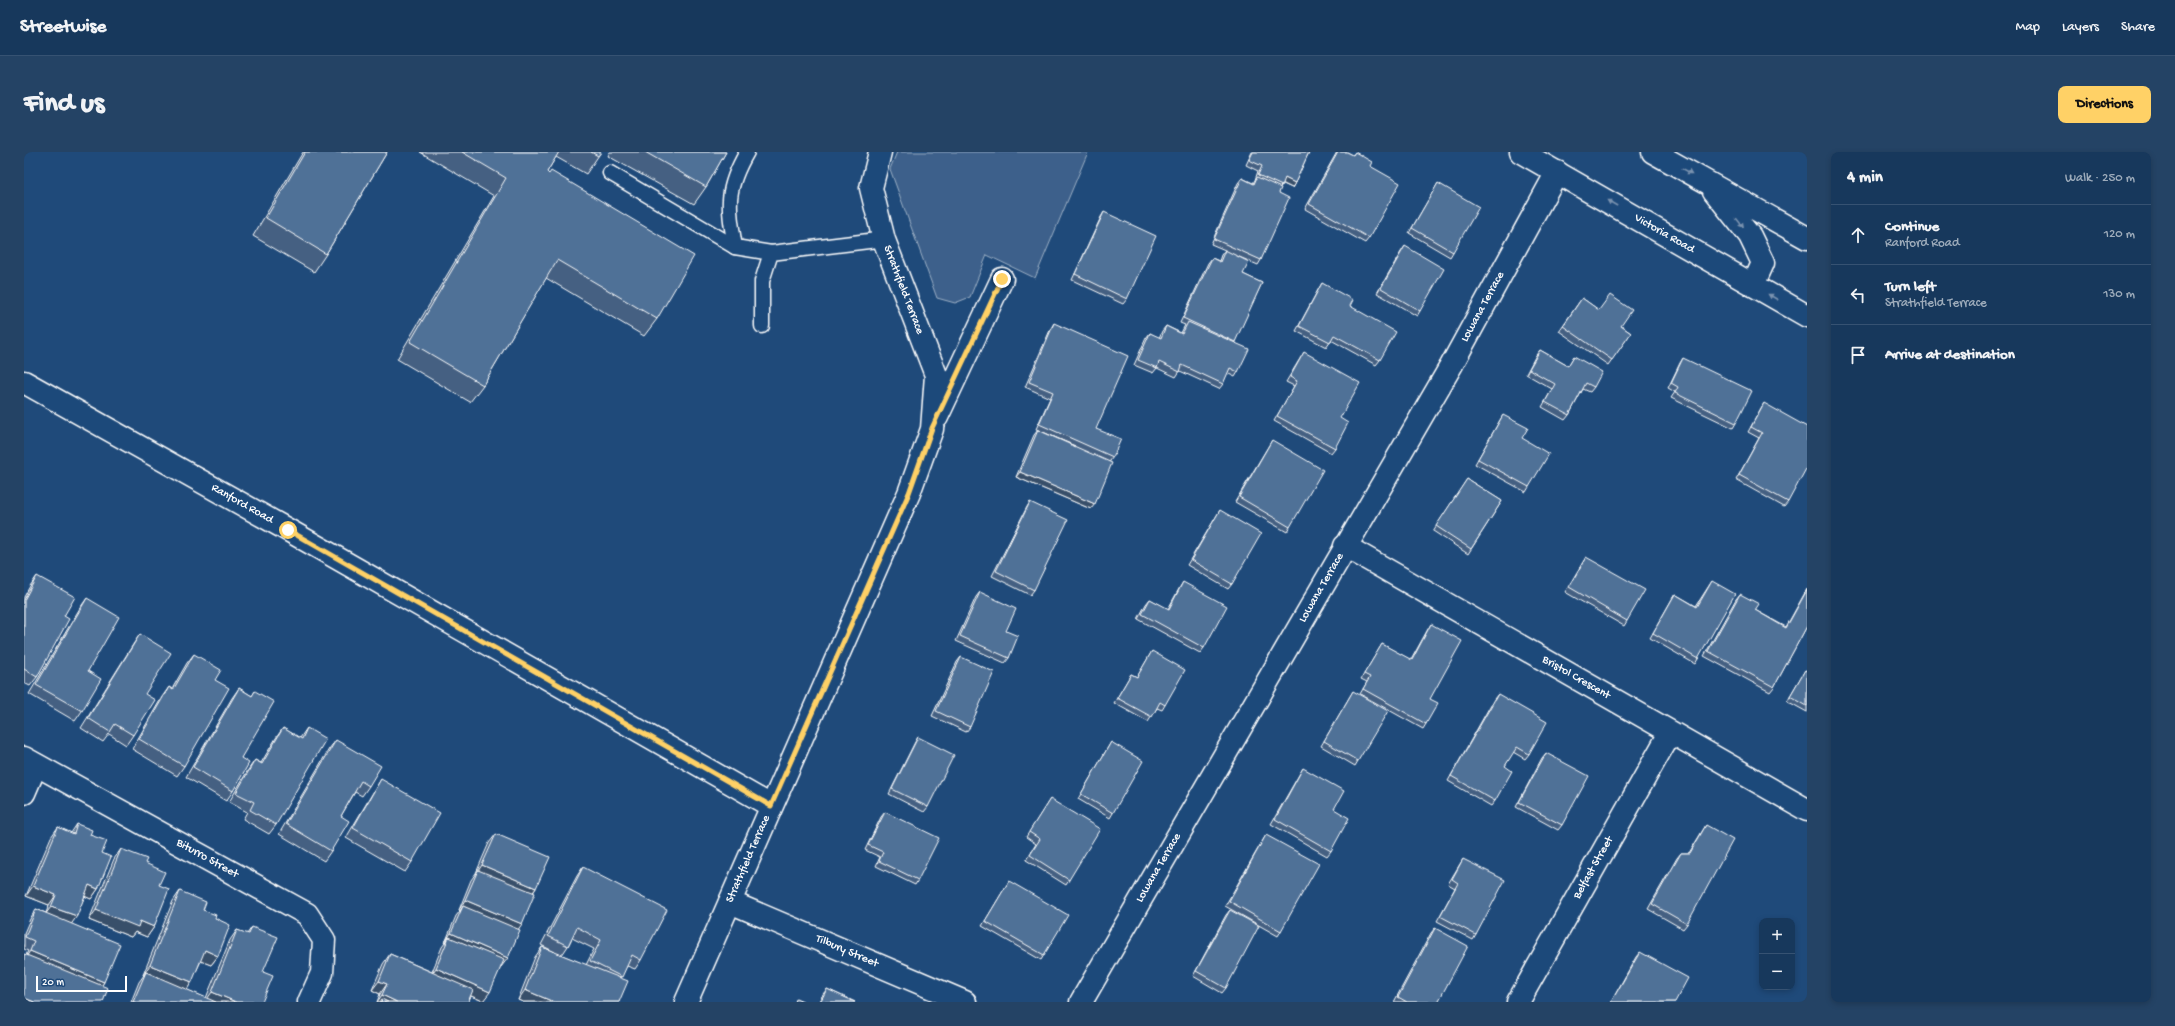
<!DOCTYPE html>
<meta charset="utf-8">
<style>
body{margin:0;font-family:"Gochi Hand",sans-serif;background:#244365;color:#f1f3f6}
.controls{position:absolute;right:12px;bottom:12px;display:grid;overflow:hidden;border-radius:8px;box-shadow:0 2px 6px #0003}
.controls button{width:36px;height:36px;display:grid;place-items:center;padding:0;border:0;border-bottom:1px solid #365272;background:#17385c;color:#f1f3f6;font:20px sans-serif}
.scale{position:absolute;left:12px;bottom:10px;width:91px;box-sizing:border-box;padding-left:4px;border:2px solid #fff;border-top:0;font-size:11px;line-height:14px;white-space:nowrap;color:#fff;-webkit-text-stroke:3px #1f4a7a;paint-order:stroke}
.stop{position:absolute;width:12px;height:12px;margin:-9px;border:3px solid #ffd166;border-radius:50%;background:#fff}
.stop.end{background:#ffd166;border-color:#fff;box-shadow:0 1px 4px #0008}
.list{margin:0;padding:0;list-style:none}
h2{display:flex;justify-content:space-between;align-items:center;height:52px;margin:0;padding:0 16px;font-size:17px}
h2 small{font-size:13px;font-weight:400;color:#9eacbb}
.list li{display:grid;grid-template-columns:26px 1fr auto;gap:12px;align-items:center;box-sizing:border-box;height:60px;padding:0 16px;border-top:1px solid #365272}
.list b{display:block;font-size:15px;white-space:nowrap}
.list p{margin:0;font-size:13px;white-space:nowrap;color:#9eacbb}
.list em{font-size:13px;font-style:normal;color:#9eacbb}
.icon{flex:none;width:22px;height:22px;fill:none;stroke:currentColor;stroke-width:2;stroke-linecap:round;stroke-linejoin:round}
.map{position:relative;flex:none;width:1783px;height:850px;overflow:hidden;border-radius:8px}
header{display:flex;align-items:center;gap:24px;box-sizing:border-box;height:56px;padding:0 20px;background:#17385c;border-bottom:1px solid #365272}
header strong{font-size:19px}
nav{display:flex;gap:22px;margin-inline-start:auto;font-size:14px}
.intro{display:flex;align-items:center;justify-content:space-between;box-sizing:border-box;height:96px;padding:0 24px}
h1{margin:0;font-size:28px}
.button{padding:10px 18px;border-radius:8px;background:#ffd166;color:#111;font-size:14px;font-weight:700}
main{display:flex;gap:24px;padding:0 24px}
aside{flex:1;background:#17385c;border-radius:8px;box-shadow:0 2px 6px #0003}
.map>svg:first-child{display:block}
.green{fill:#3c618b;stroke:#9eb0c5}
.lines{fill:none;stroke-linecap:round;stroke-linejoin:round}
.service-casing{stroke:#fff;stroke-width:17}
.minor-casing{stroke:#fff;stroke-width:25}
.trunk-casing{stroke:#fff;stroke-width:25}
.service{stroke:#1f4a7a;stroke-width:14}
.minor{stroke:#1f4a7a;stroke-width:22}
.trunk{stroke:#1f4a7a;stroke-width:22}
.wall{fill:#456182;stroke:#fff;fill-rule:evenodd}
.shaded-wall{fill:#384f6a;stroke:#fff}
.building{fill:#507197;stroke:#fff}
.oneway{fill:#7992af}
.route{stroke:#ffd166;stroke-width:5}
.labels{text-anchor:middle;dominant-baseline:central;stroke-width:4;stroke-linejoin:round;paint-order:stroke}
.street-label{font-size:12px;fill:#fff;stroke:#1f4a7a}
</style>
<header>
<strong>Streetwise</strong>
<nav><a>Map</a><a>Layers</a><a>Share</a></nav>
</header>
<div class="intro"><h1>Find us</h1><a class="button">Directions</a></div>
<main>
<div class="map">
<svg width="1783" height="850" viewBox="0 0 1783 850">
<rect width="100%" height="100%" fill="#1f4a7a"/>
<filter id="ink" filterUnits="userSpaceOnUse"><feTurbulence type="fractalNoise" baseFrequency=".025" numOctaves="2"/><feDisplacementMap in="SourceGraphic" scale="8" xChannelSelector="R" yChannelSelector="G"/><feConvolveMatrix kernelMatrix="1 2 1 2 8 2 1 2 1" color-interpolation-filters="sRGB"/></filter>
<g filter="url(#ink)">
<polygon class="green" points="873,0 1064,0 1011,126 963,103 946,145 931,151 913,146 866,17"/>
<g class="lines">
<g class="service-casing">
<g id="service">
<polyline points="586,21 711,95 747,101"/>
<path d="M711 95C704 53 701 38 723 0"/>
<polyline points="738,174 738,129 747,101 861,87"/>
</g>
</g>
<g class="minor-casing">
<g id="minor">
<path id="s1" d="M0 230 264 378 747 654"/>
<polyline points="913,265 978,127"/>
<path id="s2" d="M1321 394 1783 658"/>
<path id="s3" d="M0 606 283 762 300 788 298 821 285 850"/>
<polyline points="0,641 12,613"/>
<path id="s4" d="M706 750 941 850"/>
<path id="s5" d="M662 850 885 341 908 277 912 223 860 88 847 36 856 0"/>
<path id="s6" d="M1057 850 1427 214 1533 20"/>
<path id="s7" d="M1494 850 1646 581"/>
</g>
</g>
<g class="trunk-casing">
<g id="trunk">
<path id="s8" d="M1497 0 1783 164"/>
<polyline points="1629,0 1783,86"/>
<polyline points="1690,39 1726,84 1739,111 1729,133"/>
</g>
</g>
<use href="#service" class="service"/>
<use href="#minor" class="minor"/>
<use href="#trunk" class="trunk"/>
</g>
<g class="wall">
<polygon points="279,0 363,0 302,102 290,120 229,84"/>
<polygon points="396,0 577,0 562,22 532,5 523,20 633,167 620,184 522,126 459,233 446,250 373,207 470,44"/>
<polygon points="586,0 702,0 682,35 670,52 584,4"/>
<polygon points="1228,0 1285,0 1271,31 1268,36 1259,32 1256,35 1237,108 1234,113 1213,104 1219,122 1238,131 1210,190 1214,220 1211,225 1203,221 1199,232 1195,237 1156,219 1152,225 1133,216 1129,221 1110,213 1122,186 1126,181 1135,186 1138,179 1142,174 1157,181 1161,173 1156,171 1184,111 1188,106 1195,109 1197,103 1201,98 1187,92 1214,31 1218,26 1229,31 1231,28 1234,19 1222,13"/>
<polygon points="1313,0 1323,0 1329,3 1331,0 1346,14 1345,86 1341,91 1281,57"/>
<polygon points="1414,31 1429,100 1426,105 1385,81"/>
<polygon points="1080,60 1103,147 1099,152 1048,128 1077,65"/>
<polygon points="1381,94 1396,159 1393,164 1353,141 1377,100"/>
<polygon points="1298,131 1326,154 1356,208 1352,213 1307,188 1302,195 1272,179 1295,136"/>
<polygon points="1558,146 1607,181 1584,213 1535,179"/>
<polygon points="1030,171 1072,277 1089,305 1086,309 1067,357 992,325 1010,283 1014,278 1051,294 1012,277 1026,246 1001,235 1027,176"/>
<polygon points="1516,198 1544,214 1550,204 1570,235 1566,240 1559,237 1545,263 1541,268 1518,255 1528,237 1502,222 1512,203"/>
<polygon points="1280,200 1311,296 1307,301 1250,269 1270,234 1262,230"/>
<polygon points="1659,206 1712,271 1709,276 1647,246 1651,240 1644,236 1656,211"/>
<polygon points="1740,251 1764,350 1760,355 1712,328 1735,286 1724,280 1737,256"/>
<polygon points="1479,263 1498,286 1505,335 1502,340 1451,312 1476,268"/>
<polygon points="1248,288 1266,375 1263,380 1211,350"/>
<polygon points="1443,327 1478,349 1444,402 1409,379"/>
<polygon points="1006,350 1010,438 1006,443 968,424 1003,355"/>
<polygon points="1196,358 1208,432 1204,437 1163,413"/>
<polygon points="1562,405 1603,469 1600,474 1541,440"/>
<polygon points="13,424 40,464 13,525 6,534 0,531 0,445 6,434"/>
<polygon points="1688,429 1674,507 1671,512 1626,486 1648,447 1651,442 1672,454"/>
<polygon points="1159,430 1180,496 1176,501 1114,467 1122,452 1126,447 1144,457 1156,435"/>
<polygon points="1783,437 1783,474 1750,535 1746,540 1680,504 1712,447 1716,442 1731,458 1762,475"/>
<polygon points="956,440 982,479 985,506 981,511 932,489 952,445"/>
<polygon points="63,446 64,519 58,559 51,569 5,542 56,456"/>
<polygon points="1407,472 1406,547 1402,572 1399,577 1336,542 1343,530 1337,527 1358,492 1387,508 1404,477"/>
<polygon points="116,482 109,583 102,593 85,582 79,590 57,576 110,491"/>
<polygon points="1128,499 1141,553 1138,558 1133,556 1124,570 1090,551 1107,522 1113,525"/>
<polygon points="170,502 191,528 160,614 153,624 108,597 138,545 145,535 148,537 163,511"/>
<polygon points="937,505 946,575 942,580 908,564 933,510"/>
<polygon points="1781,518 1783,519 1783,560 1763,549"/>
<polygon points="215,536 228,544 231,539 217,606 209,639 202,649 162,625 208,546"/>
<polygon points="1329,539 1334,609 1331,614 1297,594"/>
<polygon points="1474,542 1505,602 1501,607 1489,600 1481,614 1471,649 1467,654 1424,629 1470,547"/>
<polygon points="259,576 276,586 283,576 252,673 245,682 219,667 223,660 205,650 224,618 231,608 237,611 252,586"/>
<polygon points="894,585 904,655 900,660 865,642 891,590"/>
<polygon points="312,588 345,634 338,644 331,640 317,664 307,699 300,709 255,682 305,597"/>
<polygon points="1087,590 1089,661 1086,666 1054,647"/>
<polygon points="1522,601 1538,673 1534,678 1492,655 1518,606"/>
<polygon points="1279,616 1310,657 1307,699 1303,704 1247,672 1276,621"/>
<polygon points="357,627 388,710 381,720 322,686 351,637"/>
<polygon points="1026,647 1045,728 1042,733 1002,708 1012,692 1002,685"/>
<polygon points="861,660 894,728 891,733 852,714 856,705 841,698 857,665"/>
<polygon points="53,672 66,683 78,701 74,737 67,747 61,744 47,772 80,830 78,833 2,803 4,799 0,797 0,781 6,767 12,757 22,761 25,753 2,744 27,685 34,675 47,681"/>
<polygon points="1682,673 1663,772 1659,777 1624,757 1653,706 1657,701 1665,701"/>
<polygon points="472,682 512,736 509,741 494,777 477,815 459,849 447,844 444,850 353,850 356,842 348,838 359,812 366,802 408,820 418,795 421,791 432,764 436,759 435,758 447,728 452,721 465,691"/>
<polygon points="1242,683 1257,779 1254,784 1201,754 1239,688"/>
<polygon points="97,697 121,711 135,733 130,775 123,785 111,780 107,785 65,768 90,707"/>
<polygon points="1439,707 1452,783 1449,788 1413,769 1431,736 1424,732"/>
<path d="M559 715 617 808 611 817 603 814 596 826 595 850H499L494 848 511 805 518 795 531 800 517 793 553 724ZM548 786 570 797 562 813 538 803 544 794Z"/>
<polygon points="985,729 1020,803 1017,808 958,774"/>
<polygon points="156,739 179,758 191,766 194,804 187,813 177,809 163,838 182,846 206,788 213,778 223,782 228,775 239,820 238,850 107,850 115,830 120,823 119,823 149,749"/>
<polygon points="1206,758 1202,836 1198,841 1169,824 1202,763"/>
<polygon points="1411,776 1414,850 1370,850 1407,781"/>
<polygon points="1616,800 1651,850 1587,850 1612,805"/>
<polygon points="803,837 831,850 795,850 799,842"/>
</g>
<g class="shaded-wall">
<polygon points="1261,26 1271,31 1268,36 1258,31"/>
<polygon points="996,320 1071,352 1067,357 992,325"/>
<polygon points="458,713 512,736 505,746 454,719"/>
<polygon points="65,733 74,737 67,747 58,743"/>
<polygon points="9,734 32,743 25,753 2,744"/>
<polygon points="441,748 498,772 491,782 439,754 436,759 435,758"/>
<polygon points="27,755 53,764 46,774 20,764"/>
<polygon points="72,758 116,769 130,775 123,785 111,780 107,785 65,768"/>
<polygon points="427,781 484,806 477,815 422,792 425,785 420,791"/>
<polygon points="181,798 194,804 187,813 174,808"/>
<polygon points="6,799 80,830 73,840 0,808"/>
<polygon points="126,813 168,830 161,840 122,820 120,823 119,823"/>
<polygon points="412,816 466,840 459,849 405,826"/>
<polygon points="355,829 363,832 356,842 348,838"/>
<polygon points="501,838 530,850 499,850 494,848"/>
<polygon points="188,840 212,850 181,850"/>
<polygon points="358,843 373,850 357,850 358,847 356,850 353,850"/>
<polygon points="0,846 11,850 0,850"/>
</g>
<g class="building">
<polygon points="281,0 363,0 302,102 242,66"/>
<polygon points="438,0 535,0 523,20 525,22 527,19 670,104 633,167 533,108 459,233 386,190 482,26"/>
<polygon points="567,0 577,0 574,4"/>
<polygon points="621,0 702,0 682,35"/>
<polygon points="1229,0 1285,0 1271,31 1261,26 1258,34 1234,23 1238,14 1225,8"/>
<polygon points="1314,0 1323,0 1329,3 1331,0 1348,10 1346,14 1376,31 1345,86 1285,52"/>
<polygon points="1233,25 1257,36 1255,41 1265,46 1237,108 1190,87 1218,26 1230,32"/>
<polygon points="1414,31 1455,55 1429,100 1388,76"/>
<polygon points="1080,60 1132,84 1103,147 1051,122"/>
<polygon points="1381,94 1420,117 1396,159 1357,136"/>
<polygon points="1201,98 1225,110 1219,122 1238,131 1211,190 1159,166 1188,106 1196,110"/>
<polygon points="1298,131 1329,148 1326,154 1372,180 1356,208 1310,183 1306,190 1275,174"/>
<polygon points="1586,143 1608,158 1597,174 1607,181 1588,208 1539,174 1558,146 1575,158"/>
<polygon points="1164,170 1225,197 1214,220 1206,216 1199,232 1158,213 1156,220 1135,210 1133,216 1114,208 1126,181 1137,186 1142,174 1158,182"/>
<polygon points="1030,171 1104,204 1072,277 1097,287 1089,305 1015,272 1029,240 1005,230"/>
<polygon points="1516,198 1544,214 1550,204 1578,220 1570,235 1562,231 1545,263 1521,250 1531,232 1505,217"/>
<polygon points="1280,200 1336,231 1316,266 1324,271 1311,296 1253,264 1273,229 1266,225"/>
<polygon points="1659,206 1728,239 1712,271 1651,241 1654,235 1647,231"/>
<polygon points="1740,251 1783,275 1783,315 1764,350 1715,323 1738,281 1727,275"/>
<polygon points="1479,263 1504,276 1498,286 1525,302 1505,335 1454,307"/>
<polygon points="1014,278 1088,311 1071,352 996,320"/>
<polygon points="1248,288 1299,318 1266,375 1215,345"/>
<polygon points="1443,327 1478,349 1447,397 1412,374"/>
<polygon points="1006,350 1044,368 1010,438 972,419"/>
<polygon points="1196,358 1237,382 1208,432 1167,408"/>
<polygon points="1562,405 1621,438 1603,469 1545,435"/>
<polygon points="13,424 51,445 40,464 45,467 13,525 0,517 0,448"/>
<polygon points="1688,429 1711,442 1674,507 1629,481 1651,442 1673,455"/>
<polygon points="1159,430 1203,454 1180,496 1118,462 1126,447 1145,457"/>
<polygon points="1783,438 1783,474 1750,535 1684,499 1716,442 1735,452 1731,458 1762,476"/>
<polygon points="956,440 992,457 982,479 994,484 985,506 936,484"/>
<polygon points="63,446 95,465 64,519 77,527 58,559 12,533"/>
<polygon points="1407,472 1438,489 1406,547 1414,551 1402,572 1339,537 1346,525 1340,522 1358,492 1388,508"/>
<polygon points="116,482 147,501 121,542 131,548 109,583 91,572 86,580 64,566"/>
<polygon points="1128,499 1161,518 1141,553 1136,550 1128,565 1093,546 1107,522 1113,525"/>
<polygon points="170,502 197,518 191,528 205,536 160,614 115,587 145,535 149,538"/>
<polygon points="937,505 970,520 946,575 912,559"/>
<polygon points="1781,518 1783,519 1783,554 1766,544"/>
<polygon points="215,536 228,544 231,539 250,550 217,606 225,611 209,639 169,615"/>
<polygon points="1329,539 1364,559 1334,609 1300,589"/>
<polygon points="1474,542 1523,570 1505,602 1493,595 1481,614 1488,619 1471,649 1427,624"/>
<polygon points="259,576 278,587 283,576 302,587 252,673 226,658 230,650 212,641 231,608 238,612"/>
<polygon points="894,585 930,603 904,655 868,637"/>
<polygon points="312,588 357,614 345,634 337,629 317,664 325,669 307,699 262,672"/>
<polygon points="1087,590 1119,609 1089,661 1057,642"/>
<polygon points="1522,601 1565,624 1538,673 1495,650"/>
<polygon points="1279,616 1320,639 1310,657 1325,666 1307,699 1251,667"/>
<polygon points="357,627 416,661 388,710 329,676"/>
<polygon points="1026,647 1076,677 1045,728 1006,703 1016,687 1005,680"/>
<polygon points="861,660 915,686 894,728 855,709 859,700 844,693"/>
<polygon points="53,672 68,678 66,683 83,689 78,701 87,705 74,737 65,733 53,764 27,755 32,743 9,734 34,675 50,682"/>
<polygon points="1682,673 1709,688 1663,772 1628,752 1657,701 1666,701"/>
<polygon points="472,682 526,705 512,736 458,713"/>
<polygon points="1242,683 1295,712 1257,779 1205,749"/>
<polygon points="97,697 123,707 121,711 141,720 135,733 145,737 130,775 116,769 114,775 72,758"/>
<polygon points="1439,707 1481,728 1452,783 1416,764 1434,731 1428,727"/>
<polygon points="559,715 643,758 617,808 608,803 598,825 566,809 577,788 553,775 544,794 524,784"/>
<polygon points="454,718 511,741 498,772 441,748"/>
<polygon points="985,729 1044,763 1020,803 961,769"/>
<polygon points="156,739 182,750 179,758 192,763 191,766 206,773 194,804 181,798 168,830 126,813"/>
<polygon points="439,754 496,778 484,806 427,781"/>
<polygon points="12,757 96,792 80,830 6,799 10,789 1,785"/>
<polygon points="1206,758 1235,774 1202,836 1172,819"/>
<polygon points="228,775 254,785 239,820 249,824 238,850 212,850 188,840 213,778 225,782"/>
<polygon points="1411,776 1444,794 1414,850 1383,850 1374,845"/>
<polygon points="425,785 480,808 466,840 412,816"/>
<polygon points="518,795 604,829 595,850 530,850 501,838"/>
<polygon points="1616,800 1664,826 1651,850 1587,850"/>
<polygon points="0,802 84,836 79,850 11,850 0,846"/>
<polygon points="366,802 449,838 444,850 373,850 358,843 363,832 355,829"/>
<polygon points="122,820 192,850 109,850"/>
<polygon points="803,837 831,850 796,850"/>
<polygon points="358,847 364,850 357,850"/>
<polygon points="772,847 779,850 771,850"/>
</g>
<defs><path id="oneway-solid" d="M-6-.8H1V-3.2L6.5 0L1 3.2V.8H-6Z"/></defs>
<g class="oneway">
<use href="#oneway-solid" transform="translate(1663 19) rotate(29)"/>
<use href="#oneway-solid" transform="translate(1588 51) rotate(-150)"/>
<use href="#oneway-solid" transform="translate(1716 71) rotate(51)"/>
<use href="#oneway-solid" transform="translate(1749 145) rotate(-150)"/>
</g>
</g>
<g class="lines" filter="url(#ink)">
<polyline class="route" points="264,378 747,654 885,341 908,276 978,127"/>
</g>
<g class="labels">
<g class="street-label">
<text stroke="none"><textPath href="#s8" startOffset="165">Victoria Road</textPath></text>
<text transform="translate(879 138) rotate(69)">Strathfield Terrace</text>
<text stroke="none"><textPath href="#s6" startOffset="803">Lowana Terrace</textPath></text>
<text stroke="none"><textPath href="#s1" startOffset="250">Ranford Road</textPath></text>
<text stroke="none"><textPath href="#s6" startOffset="479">Lowana Terrace</textPath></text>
<text stroke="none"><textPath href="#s2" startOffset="266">Bristol Crescent</textPath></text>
<text stroke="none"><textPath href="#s3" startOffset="209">Biturro Street</textPath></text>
<text stroke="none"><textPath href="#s5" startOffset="156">Strathfield Terrace</textPath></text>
<text stroke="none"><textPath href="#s6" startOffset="155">Lowana Terrace</textPath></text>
<text stroke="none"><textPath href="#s7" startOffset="154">Belfast Street</textPath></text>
<text stroke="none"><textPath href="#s4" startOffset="127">Tilbury Street</textPath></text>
</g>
</g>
</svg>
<div class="controls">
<button>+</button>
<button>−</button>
</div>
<div class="scale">20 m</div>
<div class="stop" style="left:264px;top:378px"></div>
<div class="stop end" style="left:978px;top:127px"></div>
</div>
<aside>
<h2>4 min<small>Walk · 250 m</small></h2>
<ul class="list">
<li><svg class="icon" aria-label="ahead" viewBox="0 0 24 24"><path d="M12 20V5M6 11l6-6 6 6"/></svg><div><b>Continue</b><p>Ranford Road</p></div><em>120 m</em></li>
<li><svg class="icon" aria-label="left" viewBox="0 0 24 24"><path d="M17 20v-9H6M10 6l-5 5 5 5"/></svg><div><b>Turn left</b><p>Strathfield Terrace</p></div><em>130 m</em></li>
<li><svg class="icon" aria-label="arrive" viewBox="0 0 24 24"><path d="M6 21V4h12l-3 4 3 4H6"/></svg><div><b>Arrive at destination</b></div></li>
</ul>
</aside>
</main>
